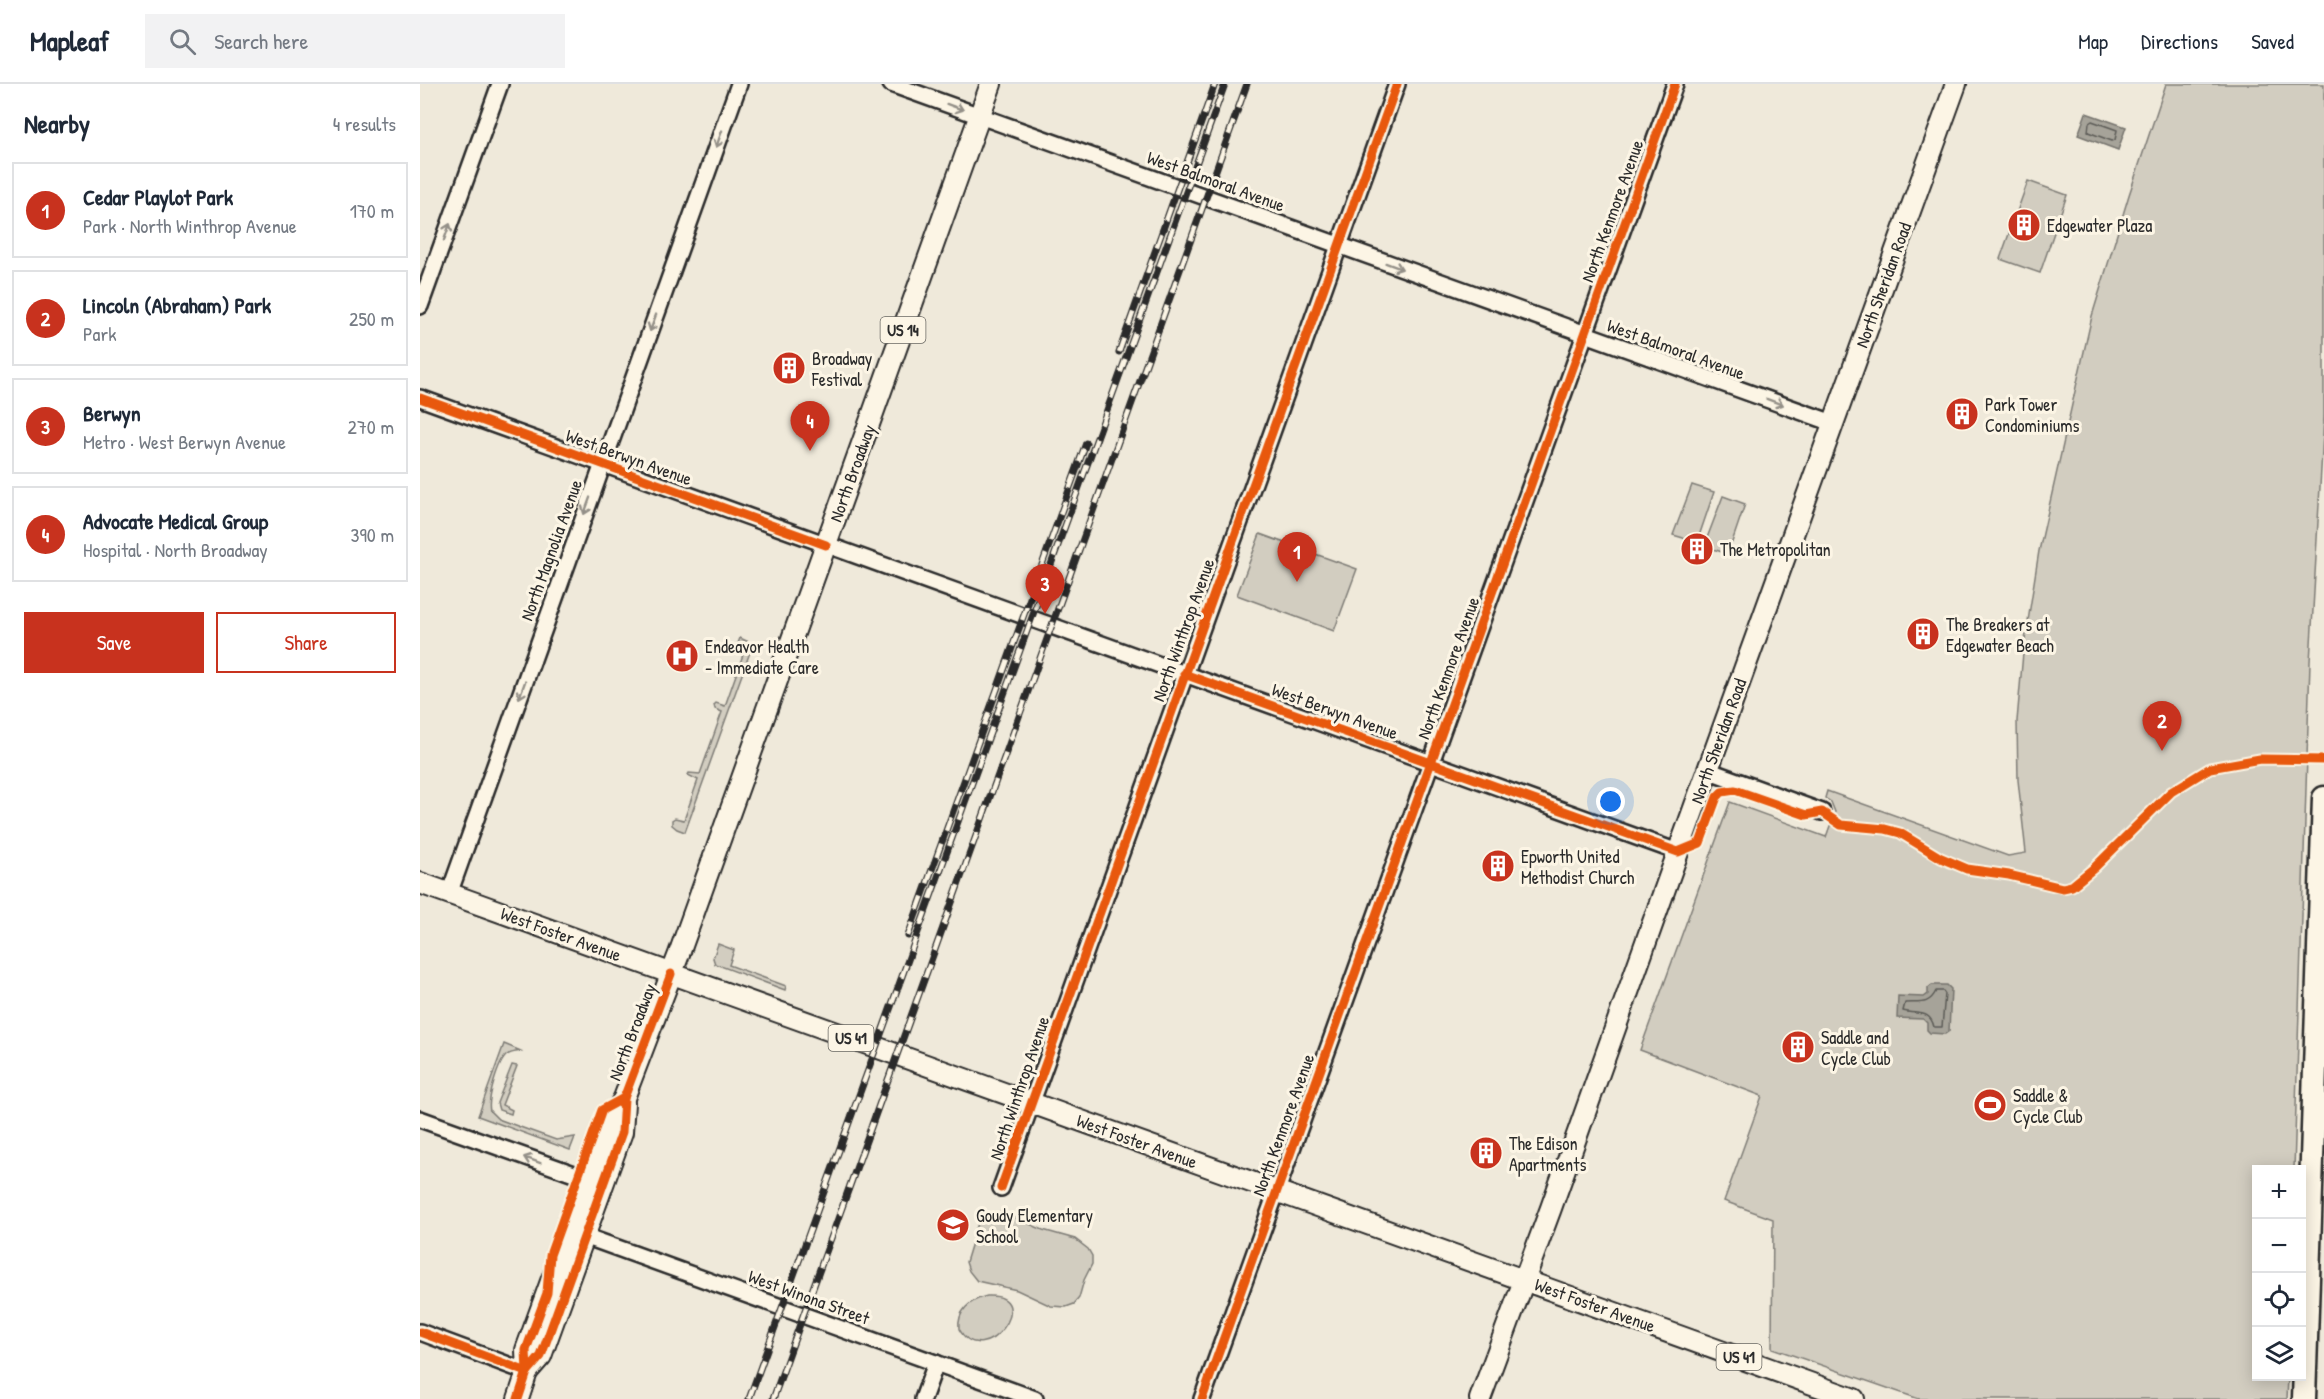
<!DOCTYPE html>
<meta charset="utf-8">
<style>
body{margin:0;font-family:"Patrick Hand",sans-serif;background:#f2f2f3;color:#1f2937}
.controls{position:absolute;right:18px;bottom:18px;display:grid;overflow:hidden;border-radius:0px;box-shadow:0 3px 15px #0003}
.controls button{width:54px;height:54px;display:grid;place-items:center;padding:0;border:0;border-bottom:2px solid #e0e1e3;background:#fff;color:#1f2937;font:30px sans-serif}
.you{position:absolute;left:1191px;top:718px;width:21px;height:21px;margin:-15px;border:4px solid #fff;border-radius:50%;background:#1a73e8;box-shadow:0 0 0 9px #1a73e833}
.badge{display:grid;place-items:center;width:39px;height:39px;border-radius:50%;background:#c8321e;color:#fff;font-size:20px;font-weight:700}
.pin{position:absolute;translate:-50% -50px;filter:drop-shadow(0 2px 3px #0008)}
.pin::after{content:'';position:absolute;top:32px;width:21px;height:18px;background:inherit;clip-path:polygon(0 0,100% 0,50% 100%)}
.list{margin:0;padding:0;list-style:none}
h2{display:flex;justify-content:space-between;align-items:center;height:78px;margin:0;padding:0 24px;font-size:26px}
h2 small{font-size:20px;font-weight:400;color:#747a83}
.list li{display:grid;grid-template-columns:39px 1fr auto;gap:18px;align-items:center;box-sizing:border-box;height:96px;margin:0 12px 12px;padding:0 12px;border:2px solid #e0e1e3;border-radius:0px}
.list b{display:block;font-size:22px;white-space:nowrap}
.list p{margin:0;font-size:20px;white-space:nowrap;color:#747a83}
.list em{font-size:20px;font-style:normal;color:#747a83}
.actions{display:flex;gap:12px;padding:18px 24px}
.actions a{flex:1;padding:14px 0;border:2px solid #c8321e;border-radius:0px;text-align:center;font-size:21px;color:#c8321e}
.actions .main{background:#c8321e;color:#fff}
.icon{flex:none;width:33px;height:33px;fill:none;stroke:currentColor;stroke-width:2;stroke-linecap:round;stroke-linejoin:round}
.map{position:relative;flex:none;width:1904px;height:1315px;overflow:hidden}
header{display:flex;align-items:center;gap:36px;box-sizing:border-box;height:84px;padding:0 30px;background:#fff;border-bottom:2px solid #e0e1e3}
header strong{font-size:28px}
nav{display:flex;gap:33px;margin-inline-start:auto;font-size:21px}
.search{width:420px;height:54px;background:#f2f2f3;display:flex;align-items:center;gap:15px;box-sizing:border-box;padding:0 21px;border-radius:0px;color:#747a83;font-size:22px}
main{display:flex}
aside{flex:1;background:#fff}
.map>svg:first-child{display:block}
.green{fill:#d2cdc0;stroke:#7e7c76;stroke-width:1.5}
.water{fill:#a6a399;stroke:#75736d;stroke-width:1.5}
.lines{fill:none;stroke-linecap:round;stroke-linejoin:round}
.shore{stroke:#5c5b57;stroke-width:1.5}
.minor-casing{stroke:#2b2b2b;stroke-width:20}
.major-casing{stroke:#2b2b2b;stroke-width:24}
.highway-casing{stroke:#2b2b2b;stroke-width:27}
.minor{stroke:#fcf5e5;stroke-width:15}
.major{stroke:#fcf5e5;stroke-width:20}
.highway{stroke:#fcf5e5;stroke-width:22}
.rail-casing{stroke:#2b2b2b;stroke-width:7}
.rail{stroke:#fcf5e5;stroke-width:4.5;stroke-dasharray:14;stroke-linecap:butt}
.cycleway-casing{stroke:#fcf5e5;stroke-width:13}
.cycleway{stroke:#e8590c;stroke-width:9}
.oneway{stroke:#949088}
.labels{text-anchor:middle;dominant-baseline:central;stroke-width:6;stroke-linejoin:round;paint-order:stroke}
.shield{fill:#fcf5e5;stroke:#6a6863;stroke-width:1.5}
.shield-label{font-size:16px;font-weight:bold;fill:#2b2b2b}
.street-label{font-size:18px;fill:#2b2b2b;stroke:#fcf5e5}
.poi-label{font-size:18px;fill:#2b2b2b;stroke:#fcf5e5;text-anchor:start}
</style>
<header>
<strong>Mapleaf</strong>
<div class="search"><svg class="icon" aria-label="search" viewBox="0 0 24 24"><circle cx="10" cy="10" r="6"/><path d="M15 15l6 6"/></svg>Search here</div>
<nav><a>Map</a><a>Directions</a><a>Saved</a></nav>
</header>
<main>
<aside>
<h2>Nearby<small>4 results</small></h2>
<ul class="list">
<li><span class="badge">1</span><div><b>Cedar Playlot Park</b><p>Park · North Winthrop Avenue</p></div><em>170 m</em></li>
<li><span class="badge">2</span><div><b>Lincoln (Abraham) Park</b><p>Park</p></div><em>250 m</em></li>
<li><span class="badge">3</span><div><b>Berwyn</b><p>Metro · West Berwyn Avenue</p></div><em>270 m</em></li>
<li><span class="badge">4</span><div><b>Advocate Medical Group</b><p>Hospital · North Broadway</p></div><em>390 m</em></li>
</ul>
<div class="actions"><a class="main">Save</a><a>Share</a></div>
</aside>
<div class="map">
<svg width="1904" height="1315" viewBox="0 0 1904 1315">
<rect width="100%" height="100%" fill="#efe9da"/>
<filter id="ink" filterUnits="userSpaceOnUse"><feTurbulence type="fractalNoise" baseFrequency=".0167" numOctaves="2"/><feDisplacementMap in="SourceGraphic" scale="12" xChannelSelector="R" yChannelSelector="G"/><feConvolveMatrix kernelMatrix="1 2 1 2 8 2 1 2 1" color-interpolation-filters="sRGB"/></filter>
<g filter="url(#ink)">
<g class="green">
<polygon points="1746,0 1904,0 1904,332 1890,578 1874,1085 1836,1086 1836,1292 1868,1293 1867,1315 1499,1315 1352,1264 1353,1135 1304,1117 1342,1012 1220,966 1310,718 1406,753 1415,728 1411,718 1405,714 1407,707 1588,772 1606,769 1598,696 1597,637 1603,569 1619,467 1672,232 1709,111"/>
<polygon points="1608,97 1647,111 1620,189 1580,175"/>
<polygon points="1272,401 1294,408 1277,458 1253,451"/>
<polygon points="1303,412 1325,420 1308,470 1284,462"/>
<polygon points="840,450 937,485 914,547 817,511"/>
<polygon points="320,554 333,560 265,748 257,745 252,741 252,736 255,734 264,736 278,696 268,691 269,689 280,690 302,628 295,625 294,621 296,619 305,622 325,565 317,562"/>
<polygon points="298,860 314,866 309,881 366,902 365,906 295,880 293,874"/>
<path d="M84 960 101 967C97 968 91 968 87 971 78 978 67 1016 70 1027L78 1035 136 1056 155 1053 150 1066 58 1032Z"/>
<polygon points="92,981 97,982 82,1021 92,1026 91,1030 79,1026 77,1019"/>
<polygon points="583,1128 623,1146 655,1155 668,1165 672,1172 672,1180 664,1196 659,1214 654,1220 646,1223 631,1222 597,1206 557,1197 549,1187 546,1178 558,1139 572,1130"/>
<path d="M567 1212C623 1209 564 1290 539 1245 537 1227 550 1216 567 1212Z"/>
</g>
<g class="water">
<polygon points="1666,29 1706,43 1698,66 1658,51"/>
<polygon points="1512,901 1527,901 1531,905 1529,947 1525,950 1510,949 1507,946 1507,939 1503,935 1477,934 1478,912 1504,913 1508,910 1508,904"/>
</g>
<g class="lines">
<g class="shore">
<polygon points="1672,37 1697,46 1695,56 1692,57 1668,48 1669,39"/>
<path d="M1516 907H1523L1525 910 1522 943H1514C1510 925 1497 931 1483 927L1485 919C1499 918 1509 922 1516 907Z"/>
</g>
<g class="minor-casing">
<g id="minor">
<polyline points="471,0 1413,339"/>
<polyline points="0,222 80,0"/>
<polyline points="0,314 1258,768"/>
<polyline points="1287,686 1402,728"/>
<polyline points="29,810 319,0"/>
<polyline points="0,1035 168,1095"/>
<polyline points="581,1104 977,0"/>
<polyline points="156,1149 615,1315"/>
<polyline points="0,1248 107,1288"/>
<polyline points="503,1315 516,1279"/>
<polyline points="782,1315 1255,0"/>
</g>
</g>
<g class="major-casing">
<g id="major">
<polyline points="0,799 1434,1315"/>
<polyline points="107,1288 121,1272 202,1048 204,1019"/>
<polyline points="98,1315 107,1288 106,1266 188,1041 204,1014 259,870 571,0"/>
<polyline points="1060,1315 1131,1124 1252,785 1536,0"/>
</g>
</g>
<g class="highway-casing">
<polyline id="highway" points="1884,1315 1904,714"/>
</g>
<use href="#minor" class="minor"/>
<use href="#major" class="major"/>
<use href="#highway" class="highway"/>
<g class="rail-casing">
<g id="rail">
<polyline points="699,268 795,0"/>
<polyline points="488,852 666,359"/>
<polyline points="329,1315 805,0"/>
<polyline points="353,1315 827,0"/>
</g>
</g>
<use href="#rail" class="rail"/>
<g class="cycleway-casing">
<g id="cycleway">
<polyline points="0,314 406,461"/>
<polyline points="764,590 1258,768 1280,759 1297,713 1302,708 1315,706 1386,731 1402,728 1421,741 1465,745 1480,749 1521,774 1547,785 1589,791 1643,804 1652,802 1674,784 1751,708 1790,684 1840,675 1904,676"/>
<polyline points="581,1104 977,0"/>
<polyline points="0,1248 107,1288"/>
<polyline points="107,1288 121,1272 202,1048 204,1014 251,890"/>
<polyline points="98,1315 107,1288 106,1266 127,1209 130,1171 182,1026 204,1014"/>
<polyline points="782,1315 1255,0"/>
</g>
</g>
<use href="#cycleway" class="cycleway"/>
</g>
<defs><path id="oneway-shaft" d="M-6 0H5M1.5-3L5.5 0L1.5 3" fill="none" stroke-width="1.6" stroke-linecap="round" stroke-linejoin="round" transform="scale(1.5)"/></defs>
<g class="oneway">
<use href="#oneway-shaft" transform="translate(535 23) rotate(20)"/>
<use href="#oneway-shaft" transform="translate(299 55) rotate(110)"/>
<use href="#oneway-shaft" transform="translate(27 148) rotate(-70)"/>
<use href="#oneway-shaft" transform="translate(974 182) rotate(20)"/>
<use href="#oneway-shaft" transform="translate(233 239) rotate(110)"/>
<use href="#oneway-shaft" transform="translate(1355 318) rotate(20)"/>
<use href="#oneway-shaft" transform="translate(167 422) rotate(110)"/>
<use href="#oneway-shaft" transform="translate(102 606) rotate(110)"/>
<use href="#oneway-shaft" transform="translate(112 1076) rotate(-160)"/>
</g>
</g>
<defs>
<g id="building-disc" transform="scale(1.725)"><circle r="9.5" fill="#c8321e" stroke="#fcf5e5"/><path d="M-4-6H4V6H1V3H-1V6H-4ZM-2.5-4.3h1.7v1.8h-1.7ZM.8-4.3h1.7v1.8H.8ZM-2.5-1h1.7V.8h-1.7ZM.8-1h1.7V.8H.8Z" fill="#fff"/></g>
<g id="hospital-disc" transform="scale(1.725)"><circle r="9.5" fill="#c8321e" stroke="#fcf5e5"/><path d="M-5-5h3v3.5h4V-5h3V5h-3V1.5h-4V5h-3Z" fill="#fff"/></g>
<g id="stadium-disc" transform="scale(1.725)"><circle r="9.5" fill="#c8321e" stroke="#fcf5e5"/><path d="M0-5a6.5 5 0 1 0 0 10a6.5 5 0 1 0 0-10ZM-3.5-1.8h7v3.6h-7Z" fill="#fff"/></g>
<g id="school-disc" transform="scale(1.725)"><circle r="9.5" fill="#c8321e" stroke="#fcf5e5"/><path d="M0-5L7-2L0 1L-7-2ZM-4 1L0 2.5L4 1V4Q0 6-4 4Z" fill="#fff"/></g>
</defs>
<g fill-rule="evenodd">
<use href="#building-disc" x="1604" y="141"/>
<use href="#building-disc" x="369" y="284"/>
<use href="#building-disc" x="1542" y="330"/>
<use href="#building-disc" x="1277" y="465"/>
<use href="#building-disc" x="1503" y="550"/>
<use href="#hospital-disc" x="262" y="572"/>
<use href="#building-disc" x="1078" y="782"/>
<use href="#building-disc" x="1378" y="963"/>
<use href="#stadium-disc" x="1570" y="1021"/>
<use href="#building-disc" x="1066" y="1069"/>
<use href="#school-disc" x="533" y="1141"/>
</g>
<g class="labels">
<g class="shield">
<rect x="460.5" y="233" width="45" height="26" rx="4.5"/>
<rect x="408.5" y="941" width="45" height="26" rx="4.5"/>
<rect x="1296.5" y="1260" width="45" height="26" rx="4.5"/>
</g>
<g class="shield-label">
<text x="483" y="246">US 14</text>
<text x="431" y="954">US 41</text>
<text x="1319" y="1273">US 41</text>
</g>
<g class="street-label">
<text transform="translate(796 97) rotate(20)">West Balmoral Avenue</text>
<text transform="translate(1192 127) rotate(-70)">North Kenmore Avenue</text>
<text transform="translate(1463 201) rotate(-70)">North Sheridan Road</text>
<text transform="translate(1256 265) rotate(20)">West Balmoral Avenue</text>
<text transform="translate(209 373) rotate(20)">West Berwyn Avenue</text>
<text transform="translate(432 389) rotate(-70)">North Broadway</text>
<text transform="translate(131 466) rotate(-70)">North Magnolia Avenue</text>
<text transform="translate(763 546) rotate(-70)">North Winthrop Avenue</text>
<text transform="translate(1028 584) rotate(-70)">North Kenmore Avenue</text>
<text transform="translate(915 627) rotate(20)">West Berwyn Avenue</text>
<text transform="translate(1298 657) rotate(-70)">North Sheridan Road</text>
<text transform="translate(141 850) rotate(20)">West Foster Avenue</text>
<text transform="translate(212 948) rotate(-69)">North Broadway</text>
<text transform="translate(599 1004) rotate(-71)">North Winthrop Avenue</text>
<text transform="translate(863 1041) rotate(-70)">North Kenmore Avenue</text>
<text transform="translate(717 1057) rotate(20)">West Foster Avenue</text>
<text transform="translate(389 1213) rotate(20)">West Winona Street</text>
<text transform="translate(1175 1221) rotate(20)">West Foster Avenue</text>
</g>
<g class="poi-label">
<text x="1627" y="141">Edgewater Plaza</text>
<text x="392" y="274">Broadway<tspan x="392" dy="21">Festival</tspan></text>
<text x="1565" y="320">Park Tower<tspan x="1565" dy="21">Condominiums</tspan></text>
<text x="1300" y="465">The Metropolitan</text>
<text x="1526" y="540">The Breakers at<tspan x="1526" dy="21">Edgewater Beach</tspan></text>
<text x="285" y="562">Endeavor Health<tspan x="285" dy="21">- Immediate Care</tspan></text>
<text x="1101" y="772">Epworth United<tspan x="1101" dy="21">Methodist Church</tspan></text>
<text x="1401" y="953">Saddle and<tspan x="1401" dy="21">Cycle Club</tspan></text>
<text x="1593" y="1011">Saddle &amp;<tspan x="1593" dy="21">Cycle Club</tspan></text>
<text x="1089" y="1059">The Edison<tspan x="1089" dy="21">Apartments</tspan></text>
<text x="556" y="1131">Goudy Elementary<tspan x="556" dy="21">School</tspan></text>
</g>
</g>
</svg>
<div class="controls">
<button>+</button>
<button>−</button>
<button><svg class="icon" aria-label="locate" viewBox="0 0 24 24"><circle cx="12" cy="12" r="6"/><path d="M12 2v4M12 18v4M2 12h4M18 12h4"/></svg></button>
<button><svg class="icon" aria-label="layers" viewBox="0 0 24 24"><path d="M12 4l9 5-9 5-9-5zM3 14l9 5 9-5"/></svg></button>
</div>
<div class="you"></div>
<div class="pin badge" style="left:877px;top:498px">1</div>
<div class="pin badge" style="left:1742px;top:667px">2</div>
<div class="pin badge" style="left:625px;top:530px">3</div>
<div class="pin badge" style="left:390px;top:367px">4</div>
</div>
</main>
